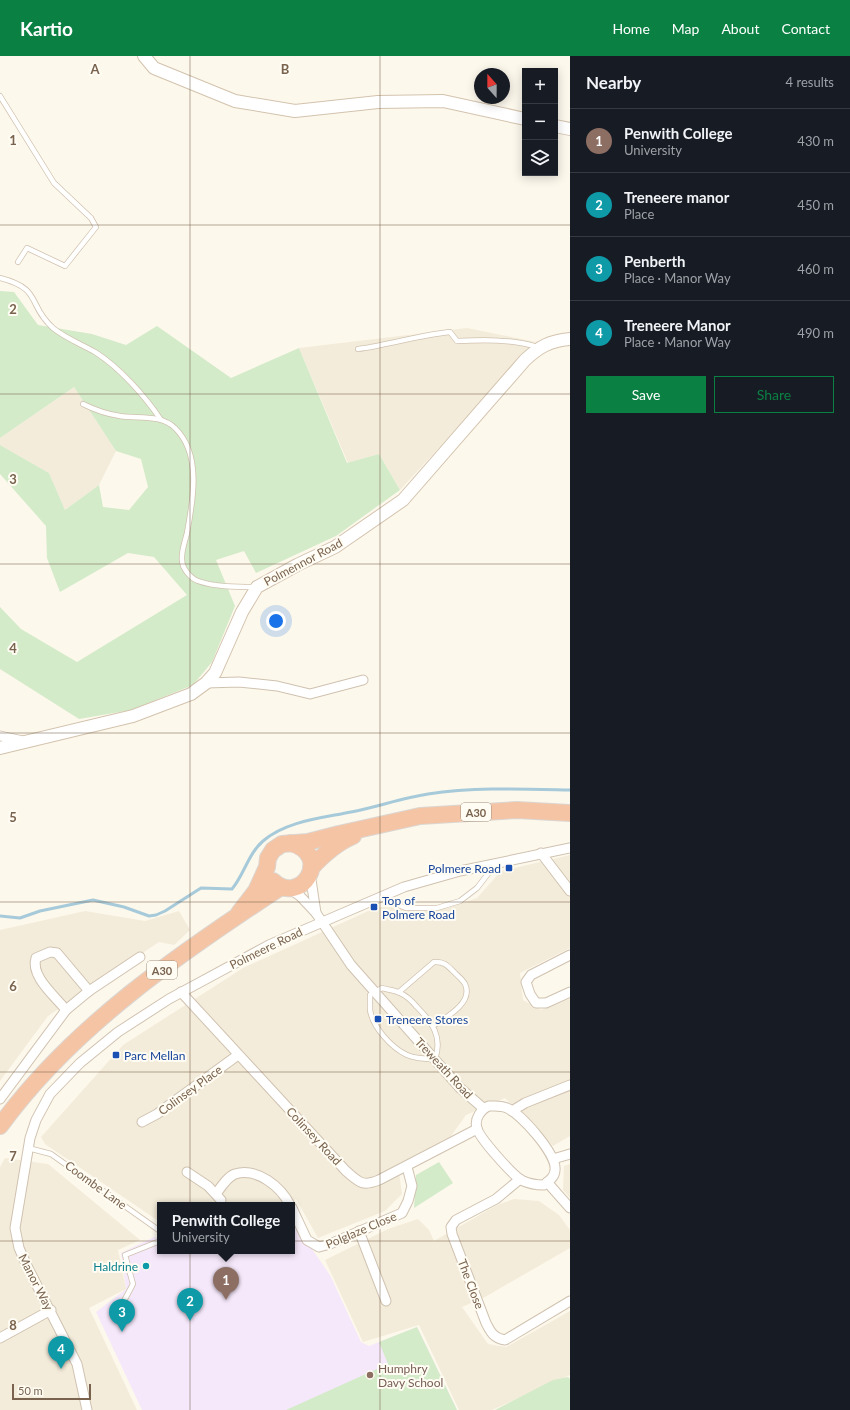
<!DOCTYPE html>
<meta charset="utf-8">
<style>
body{margin:0;font-family:Lato,sans-serif;background:#242831;color:#f1f3f6}
.controls{position:absolute;right:12px;top:12px;display:grid;overflow:hidden;border-radius:0px;box-shadow:0 2px 10px #0003}
.controls button{width:36px;height:36px;display:grid;place-items:center;padding:0;border:0;border-bottom:1px solid #363941;background:#171b24;color:#f1f3f6;font:20px sans-serif}
.compass{position:absolute;left:474px;top:12px;width:36px;height:36px;border-radius:50%;background:#171b24;box-shadow:0 2px 10px #0003;rotate:339deg}
.scale{position:absolute;left:12px;bottom:10px;width:79px;box-sizing:border-box;padding-left:4px;border:2px solid #79634e;border-top:0;font-size:11px;line-height:14px;white-space:nowrap;color:#79634e;-webkit-text-stroke:3px #fffcf3;paint-order:stroke}
.you{position:absolute;left:276px;top:565px;width:14px;height:14px;margin:-10px;border:3px solid #fff;border-radius:50%;background:#1a73e8;box-shadow:0 0 0 6px #1a73e833}
.badge{display:grid;place-items:center;width:26px;height:26px;border-radius:50%;background:#0b8043;color:#fff;font-size:13px;font-weight:700}
.pin{position:absolute;translate:-50% -33px;filter:drop-shadow(0 1px 2px #0008)}
.pin::after{content:'';position:absolute;top:21px;width:14px;height:12px;background:inherit;clip-path:polygon(0 0,100% 0,50% 100%)}
.popup{position:absolute;left:157px;top:1146px;width:138px;height:52px;box-sizing:border-box;display:grid;place-content:center;border-radius:0px;background:#171b24;filter:drop-shadow(0 1px 3px #0005);font-size:13px;white-space:nowrap;color:#9ea1a6}
.popup b{font-size:15px;color:#f1f3f6}
.popup::after{content:'';position:absolute;left:50%;top:100%;margin-left:-8px;border:8px solid transparent;border-top-color:#171b24}
.list{margin:0;padding:0;list-style:none}
h2{display:flex;justify-content:space-between;align-items:center;height:52px;margin:0;padding:0 16px;font-size:17px}
h2 small{font-size:13px;font-weight:400;color:#9ea1a6}
.list li{display:grid;grid-template-columns:26px 1fr auto;gap:12px;align-items:center;box-sizing:border-box;height:64px;padding:0 16px;border-top:1px solid #363941}
.list b{display:block;font-size:15px;white-space:nowrap}
.list p{margin:0;font-size:13px;white-space:nowrap;color:#9ea1a6}
.list em{font-size:13px;font-style:normal;color:#9ea1a6}
.actions{display:flex;gap:8px;padding:12px 16px}
.actions a{flex:1;padding:9px 0;border:1px solid #0b8043;border-radius:0px;text-align:center;font-size:14px;color:#0b8043}
.actions .main{background:#0b8043;color:#fff}
.icon{flex:none;width:22px;height:22px;fill:none;stroke:currentColor;stroke-width:2;stroke-linecap:round;stroke-linejoin:round}
.map{position:relative;flex:none;width:570px;height:1354px;overflow:hidden}
header{display:flex;align-items:center;gap:24px;box-sizing:border-box;height:56px;padding:0 20px;background:#0b8043;color:#fff}
header strong{font-size:19px}
nav{display:flex;gap:22px;margin-inline-start:auto;font-size:14px}
main{display:flex}
aside{flex:1;background:#171b24}
.map>svg:first-child{display:block}
.residential{fill:#f4ecda}
.education{fill:#f5e8fa}
.green{fill:#d3ebc9}
.lines{fill:none;stroke-linecap:round;stroke-linejoin:round}
.stream{stroke:#a6cad9;stroke-width:3}
.lane-casing{stroke:#d0c2b0;stroke-width:6}
.street-casing{stroke:#d0c2b0;stroke-width:11}
.secondary-casing{stroke:#d3c3ae;stroke-width:14}
.highway-casing{stroke:#dcd6d1;stroke-width:18}
.lane{stroke:#fff;stroke-width:4.5}
.street{stroke:#fff;stroke-width:9}
.secondary{stroke:#fff;stroke-width:12}
.highway{stroke:#f5c4a4;stroke-width:16}
.grid{fill:none;stroke:#79634e;stroke-width:1;stroke-opacity:0.55}
.transit-dot{fill:#1a4fb4;stroke:#fffcf3;stroke-width:1.5}
.culture-dot{fill:#0f9aa8;stroke:#fffcf3;stroke-width:1.5}
.education-dot{fill:#8d6e63;stroke:#fffcf3;stroke-width:1.5}
.labels{text-anchor:middle;dominant-baseline:central;stroke-width:4;stroke-linejoin:round;paint-order:stroke}
.shield{fill:#fffcf3;stroke:#a19180;stroke-width:1}
.shield-label{font-size:11px;font-weight:bold;fill:#79634e}
.street-label{font-size:12px;fill:#79634e;stroke:#fffcf3}
.transit-label{font-size:12px;fill:#164399;stroke:#fffcf3;text-anchor:start}
.culture-label{font-size:12px;fill:#0d838f;stroke:#fffcf3;text-anchor:end}
.education-label{font-size:12px;fill:#785e54;stroke:#fffcf3;text-anchor:start}
.grid-label{font-size:13px;text-anchor:middle;font-weight:bold;fill:#79634e;stroke:#fffcf3;stroke-width:4;stroke-linejoin:round;paint-order:stroke}
</style>
<header>
<strong>Kartio</strong>
<nav><a>Home</a><a>Map</a><a>About</a><a>Contact</a></nav>
</header>
<main>
<div class="map">
<svg width="570" height="1354" viewBox="0 0 570 1354">
<rect width="100%" height="100%" fill="#fdf8ec"/>
<g class="residential">
<polygon points="467,272 536,286 400,434 379,398 348,407 299,292"/>
<polygon points="74,331 116,395 99,429 65,454 49,417 0,389 0,382"/>
<polygon points="570,799 570,892 520,917 523,944 541,954 570,942 570,1080 553,1090 505,1042 466,1059 451,1080 398,1108 402,1138 385,1155 318,1182 296,1143 283,1149 160,1149 160,1166 45,1088 41,1081 123,989 243,912 377,851 448,852 477,842 501,815"/>
<polygon points="85,855 145,865 179,855 190,874 174,889 159,886 48,960 0,1025 0,874"/>
<polygon points="5,1102 48,1108 140,1184 118,1194 126,1233 89,1252 137,1354 0,1354 0,1111"/>
<polygon points="570,1108 570,1142 563,1134 564,1110"/>
<polygon points="514,1143 539,1145 559,1159 570,1174 570,1192 485,1241 462,1251 488,1288 506,1291 570,1255 570,1319 492,1354 459,1354 419,1269 363,1286 325,1204 388,1173 418,1163 429,1174 434,1185 497,1149"/>
</g>
<polygon class="education" points="292,1164 330,1219 361,1286 369,1290 417,1271 457,1354 142,1354 96,1256 126,1233 121,1197 154,1181 160,1182 160,1195 292,1195"/>
<g class="green">
<polygon points="0,235 14,236 38,269 92,278 126,289 157,270 231,322 299,292 347,407 379,398 400,434 336,480 256,517 244,495 216,504 235,550 212,606 193,629 131,654 79,663 0,613 0,551 21,573 77,606 187,539 154,501 128,497 60,536 47,502 46,470 0,418 0,389 49,417 65,454 99,429 103,451 129,454 148,431 141,403 116,395 74,331 0,382"/>
<polygon points="439,1106 453,1127 414,1152 416,1119"/>
<polygon points="417,1271 457,1354 286,1354 388,1308 379,1286"/>
<polygon points="568,1321 570,1323 570,1354 495,1354 553,1324"/>
</g>
<g class="lines">
<path class="stream" d="M0 860 20 862 40 855 93 844 124 851 149 860 156 859 165 855 201 832 232 833C244 819 248 798 263 785 286 765 322 762 351 756 377 751 402 742 428 738 475 731 523 733 570 734"/>
<g class="lane-casing">
<g id="lane">
<polyline points="0,40 54,127 91,162 96,171 65,210 27,192 18,206"/>
<path d="M0 222C43 233 27 249 53 272 65 282 81 288 95 296 119 311 145 340 161 364"/>
<path d="M358 293C389 289 419 279 450 276L457 285C482 284 513 283 537 291"/>
<path d="M83 348C95 354 106 358 120 360 138 363 161 358 175 372 202 398 193 445 187 477 185 485 181 496 182 504 182 512 190 522 198 525 215 531 237 531 255 531"/>
<polyline points="380,842 406,852 437,852 460,845 477,832 494,810"/>
<path d="M382 932C388 934 395 934 400 937 407 940 412 945 417 951 432 966 443 981 435 1003 426 1003 416 1003 407 999 392 992 373 972 370 954 370 949 370 944 370 939Z"/>
<path d="M399 936 434 906C444 905 448 910 455 917 458 920 463 924 465 928 474 947 445 962 433 970"/>
<polyline points="28,1092 51,1098 160,1175"/>
<polyline points="125,1243 133,1228 125,1199 160,1185"/>
</g>
</g>
<g class="street-casing">
<g id="street">
<polyline points="206,627 239,626 277,630 310,638 363,624"/>
<polyline points="0,680 23,685"/>
<polyline points="541,797 570,835"/>
<polyline points="310,817 316,857"/>
<polyline points="289,832 300,840 316,857 351,909 460,1032 483,1052"/>
<polyline points="570,899 531,919 526,926 530,938 536,947 546,947 570,936"/>
<path d="M181 936 346 1115C359 1126 362 1131 379 1124L477 1073"/>
<path d="M66 954C55 940 30 920 36 902L50 896 57 897 89 935"/>
<polyline points="0,1043 66,954 89,935 140,901"/>
<path d="M489 1050C495 1050 501 1049 507 1052 521 1058 557 1098 555 1114 555 1121 549 1125 544 1129 535 1129 529 1128 521 1124 512 1118 479 1082 477 1072 474 1063 481 1053 489 1050Z"/>
<polyline points="512,1055 525,1047 570,1029"/>
<polyline points="142,1066 157,1058 238,999"/>
<polyline points="553,1103 570,1098"/>
<polyline points="187,1116 208,1130 221,1144"/>
<path d="M520 1123 496 1143 456 1164 451 1171 452 1178 486 1267C491 1277 494 1282 505 1284L570 1245"/>
<polyline points="547,1126 570,1152"/>
<path d="M216 1138C221 1131 227 1121 235 1118 257 1111 281 1131 290 1149"/>
<polyline points="292,1152 307,1184 319,1191 330,1188 402,1157 408,1145 412,1130 407,1111"/>
<polyline points="359,1175 386,1245"/>
<polyline points="0,1282 51,1254"/>
<polyline points="87,1354 77,1308 27,1210 19,1192 15,1172 30,1082 36,1064 50,1038 80,1007 118,976 169,943 269,889 404,831 460,815 570,792"/>
</g>
</g>
<g class="secondary-casing">
<g id="secondary">
<polyline points="144,0 154,12 235,45 295,55 378,46 443,45 525,63"/>
<polyline points="555,70 570,73"/>
<path d="M0 692 133 660 191 638 206 627 215 617 242 556 257 531 297 509 335 491 403 444 525 304C540 290 550 285 570 283"/>
</g>
</g>
<g class="highway-casing">
<g id="highway">
<path d="M311 812C323 799 336 787 353 780"/>
<path d="M273 825C300 851 334 800 291 787"/>
<polyline points="239,857 256,835 267,811 268,802 273,794 282,788 308,786 339,778 420,760 517,754 570,757"/>
<path d="M0 1070C72 971 180 897 281 831"/>
</g>
</g>
<use href="#lane" class="lane"/>
<use href="#street" class="street"/>
<use href="#secondary" class="secondary"/>
<use href="#highway" class="highway"/>
</g>
<path class="grid" d="M190 0V1354M380 0V1354M0 169H570M0 338H570M0 508H570M0 677H570M0 846H570M0 1016H570M0 1185H570"/>
<g class="transit-dot">
<rect x="505" y="808" width="8" height="8" rx="2"/>
<rect x="370" y="847" width="8" height="8" rx="2"/>
<rect x="374" y="959" width="8" height="8" rx="2"/>
<rect x="112" y="995" width="8" height="8" rx="2"/>
</g>
<circle class="culture-dot" cx="146" cy="1210" r="4"/>
<circle class="education-dot" cx="370" cy="1319" r="4"/>
<g class="labels">
<g class="shield">
<rect x="461" y="747" width="30" height="18" rx="3"/>
<rect x="147" y="905" width="30" height="18" rx="3"/>
</g>
<g class="shield-label">
<text x="476" y="756">A30</text>
<text x="162" y="914">A30</text>
</g>
<g class="street-label">
<text transform="translate(303 506) rotate(-28)">Polmennor Road</text>
<text transform="translate(266 892) rotate(-26)">Polmeere Road</text>
<text transform="translate(444 1012) rotate(47)">Treweath Road</text>
<text transform="translate(190 1034) rotate(-36)">Colinsey Place</text>
<text transform="translate(314 1080) rotate(47)">Colinsey Road</text>
<text transform="translate(96 1129) rotate(36)">Coombe Lane</text>
<text transform="translate(361 1174) rotate(-23)">Polglaze Close</text>
<text transform="translate(36 1226) rotate(63)">Manor Way</text>
<text transform="translate(471 1228) rotate(69)">The Close</text>
</g>
<g class="transit-label">
<text x="501" y="812" text-anchor="end">Polmere Road</text>
<text x="382" y="844">Top of<tspan x="382" dy="14">Polmere Road</tspan></text>
<text x="386" y="963">Treneere Stores</text>
<text x="124" y="999">Parc Mellan</text>
</g>
<g class="culture-label">
<text x="138" y="1210">Haldrine</text>
</g>
<g class="education-label">
<text x="378" y="1312">Humphry<tspan x="378" dy="14">Davy School</tspan></text>
</g>
</g>
<g class="grid-label">
<text x="95" y="18">A</text>
<text x="285" y="18">B</text>
<text x="13" y="89">1</text>
<text x="13" y="258">2</text>
<text x="13" y="428">3</text>
<text x="13" y="597">4</text>
<text x="13" y="766">5</text>
<text x="13" y="935">6</text>
<text x="13" y="1105">7</text>
<text x="13" y="1274">8</text>
</g>
</svg>
<div class="controls">
<button>+</button>
<button>−</button>
<button><svg class="icon" aria-label="layers" viewBox="0 0 24 24"><path d="M12 4l9 5-9 5-9-5zM3 14l9 5 9-5"/></svg></button>
</div>
<svg class="compass" viewBox="-18 -18 36 36"><path d="M0-13l5 13h-10z" fill="#e53935"/><path d="M0 13l5-13h-10z" fill="#9ea1a6"/></svg>
<div class="scale">50 m</div>
<div class="you"></div>
<div class="pin badge" style="left:226px;top:1244px;background:#8d6e63">1</div>
<div class="popup"><b>Penwith College</b>University</div>
<div class="pin badge" style="left:190px;top:1265px;background:#0f9aa8">2</div>
<div class="pin badge" style="left:122px;top:1276px;background:#0f9aa8">3</div>
<div class="pin badge" style="left:61px;top:1313px;background:#0f9aa8">4</div>
</div>
<aside>
<h2>Nearby<small>4 results</small></h2>
<ul class="list">
<li><span class="badge" style="background:#8d6e63">1</span><div><b>Penwith College</b><p>University</p></div><em>430 m</em></li>
<li><span class="badge" style="background:#0f9aa8">2</span><div><b>Treneere manor</b><p>Place</p></div><em>450 m</em></li>
<li><span class="badge" style="background:#0f9aa8">3</span><div><b>Penberth</b><p>Place · Manor Way</p></div><em>460 m</em></li>
<li><span class="badge" style="background:#0f9aa8">4</span><div><b>Treneere Manor</b><p>Place · Manor Way</p></div><em>490 m</em></li>
</ul>
<div class="actions"><a class="main">Save</a><a>Share</a></div>
</aside>
</main>
